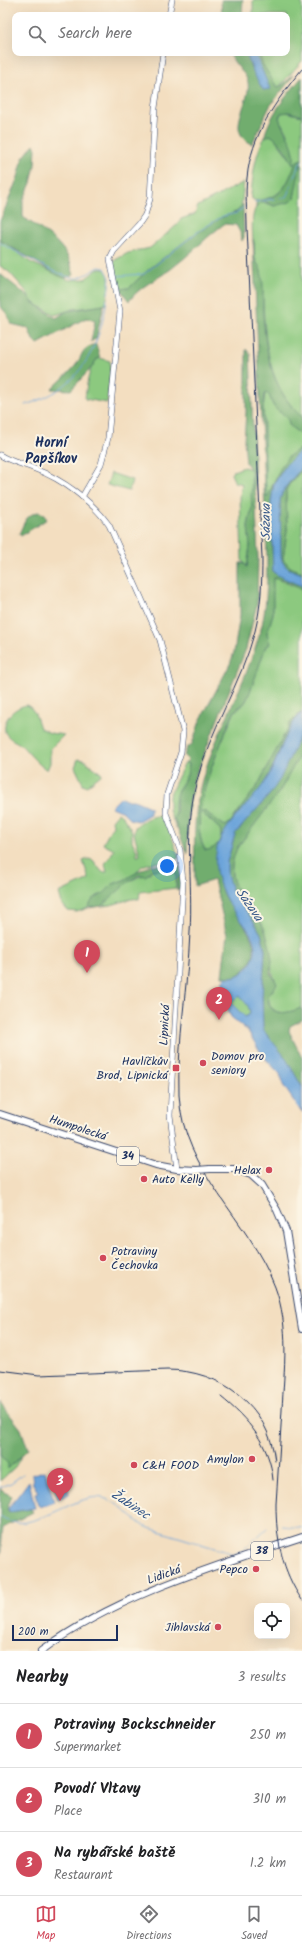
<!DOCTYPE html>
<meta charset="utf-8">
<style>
body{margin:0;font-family:Kalam,sans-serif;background:#f2f2f2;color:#202124}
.controls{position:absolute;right:12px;bottom:12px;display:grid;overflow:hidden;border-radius:8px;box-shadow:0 4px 16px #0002}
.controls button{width:36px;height:36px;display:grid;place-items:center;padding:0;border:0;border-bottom:1px solid #e0e0e0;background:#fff;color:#202124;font:20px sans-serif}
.scale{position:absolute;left:12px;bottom:10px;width:106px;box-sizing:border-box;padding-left:4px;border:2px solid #1b2f5e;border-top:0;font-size:11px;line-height:14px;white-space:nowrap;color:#1b2f5e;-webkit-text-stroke:3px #fcf5e5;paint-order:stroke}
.you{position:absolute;left:167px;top:866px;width:14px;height:14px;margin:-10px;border:3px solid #fff;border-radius:50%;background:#1a73e8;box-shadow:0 0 0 6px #1a73e833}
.badge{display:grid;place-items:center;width:26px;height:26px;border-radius:50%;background:#d1495b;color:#fff;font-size:13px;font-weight:700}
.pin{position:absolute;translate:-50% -33px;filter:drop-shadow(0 1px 2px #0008)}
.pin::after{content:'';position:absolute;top:21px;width:14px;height:12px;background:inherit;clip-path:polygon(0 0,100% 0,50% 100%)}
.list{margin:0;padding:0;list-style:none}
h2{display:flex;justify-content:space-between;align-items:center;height:52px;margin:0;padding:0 16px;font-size:17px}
h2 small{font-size:13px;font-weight:400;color:#757577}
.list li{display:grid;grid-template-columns:26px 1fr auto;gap:12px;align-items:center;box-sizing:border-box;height:64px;padding:0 16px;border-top:1px solid #e0e0e0}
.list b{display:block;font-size:15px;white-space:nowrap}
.list p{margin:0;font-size:13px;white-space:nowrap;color:#757577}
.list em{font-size:13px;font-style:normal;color:#757577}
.icon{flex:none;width:22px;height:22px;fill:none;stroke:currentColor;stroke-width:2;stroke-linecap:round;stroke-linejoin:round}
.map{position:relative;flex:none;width:302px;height:1651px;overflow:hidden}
.search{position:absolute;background:#fff;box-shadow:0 4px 16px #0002;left:12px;right:12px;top:12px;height:44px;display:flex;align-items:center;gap:10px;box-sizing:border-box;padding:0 14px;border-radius:8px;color:#757577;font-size:15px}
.sheet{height:244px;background:#fff}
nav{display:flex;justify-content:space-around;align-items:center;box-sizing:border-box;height:56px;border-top:1px solid #e0e0e0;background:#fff;font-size:11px;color:#757577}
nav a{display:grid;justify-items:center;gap:2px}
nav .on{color:#d1495b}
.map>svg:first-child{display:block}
.green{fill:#8cc97f;stroke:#547c6e}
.forest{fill:#71ad6e;stroke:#466e66}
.water{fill:#6ca4da;stroke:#446a9c;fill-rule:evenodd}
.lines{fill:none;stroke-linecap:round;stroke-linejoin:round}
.stream{stroke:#6ca4da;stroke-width:1}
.minor-casing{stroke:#3b496d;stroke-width:6}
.major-casing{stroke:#3b496d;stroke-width:8}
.minor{stroke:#fff;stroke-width:5}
.major{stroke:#fff;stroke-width:6}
.rail{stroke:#1b2f5e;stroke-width:1}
.major-bridge-casing{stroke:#3b496d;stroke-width:8;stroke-linecap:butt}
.major-bridge{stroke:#fff;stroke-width:6}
.poi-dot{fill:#d1495b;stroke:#fcf5e5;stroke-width:1.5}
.labels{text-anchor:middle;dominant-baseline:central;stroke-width:4;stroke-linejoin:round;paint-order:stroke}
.shield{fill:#fcf5e5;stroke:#5e6a86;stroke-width:1}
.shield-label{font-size:11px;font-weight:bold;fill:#1b2f5e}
.street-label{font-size:12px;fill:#1b2f5e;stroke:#fcf5e5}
.poi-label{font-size:12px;fill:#1b2f5e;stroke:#fcf5e5;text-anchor:end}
.water-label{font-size:13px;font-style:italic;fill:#375889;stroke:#fcf5e5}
.quarter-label{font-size:14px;font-weight:bold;fill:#1b2f5e;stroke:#fcf5e5}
</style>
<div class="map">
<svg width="302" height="1651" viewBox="0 0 302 1651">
<rect width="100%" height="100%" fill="#fcf5e5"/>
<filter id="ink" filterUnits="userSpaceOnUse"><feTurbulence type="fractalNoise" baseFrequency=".025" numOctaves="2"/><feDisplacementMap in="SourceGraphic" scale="8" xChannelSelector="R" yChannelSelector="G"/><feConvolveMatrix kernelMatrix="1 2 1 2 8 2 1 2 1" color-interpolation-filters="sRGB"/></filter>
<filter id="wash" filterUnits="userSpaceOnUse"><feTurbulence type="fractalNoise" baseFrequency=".012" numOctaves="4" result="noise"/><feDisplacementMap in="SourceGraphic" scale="16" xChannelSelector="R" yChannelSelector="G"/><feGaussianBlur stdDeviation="0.9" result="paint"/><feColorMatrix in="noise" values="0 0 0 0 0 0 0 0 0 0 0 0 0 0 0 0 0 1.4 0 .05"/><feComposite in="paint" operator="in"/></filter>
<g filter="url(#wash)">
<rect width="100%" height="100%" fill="#f3dec0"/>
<g class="green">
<path d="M253 0H302V61L279 87C271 84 260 62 259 53H287V15H253Z"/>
<path d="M286 112 302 116V159L297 161C286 185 285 196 256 201L252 199 251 194C253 176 255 149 267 135L273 136 291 160 294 154 286 131 279 119 281 113Z"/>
<path d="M302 164V417C268 387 265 343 263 301 262 288 262 270 255 259 254 243 243 190 274 206 281 202 287 203 294 198L299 169Z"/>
<polygon points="244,182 241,210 220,218 192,236 148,270 129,288 120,289 113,266 115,260 128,253 150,248 178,224 181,219 195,214 198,206"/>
<path d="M0 241 7 244 30 262 69 280 85 279 98 269H104C114 276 107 293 106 304L99 306 73 309 55 315 32 302 26 291 9 272 0 266Z"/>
<path d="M100 358 110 361C111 365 108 396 107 403L85 399C86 389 89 361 100 358Z"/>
<path d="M267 392C271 396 270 400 273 405 277 414 289 413 289 425L302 436V447L289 456 273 483 268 498 266 494 263 399 265 394Z"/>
<polygon points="244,467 251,469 252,507 248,526 250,546 247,567 242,560 240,495 242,485 240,483 235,483 231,474 233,471"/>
<polygon points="300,472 302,472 302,572 290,567 283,559 287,530 286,490 290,483"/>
<polygon points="111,473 132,480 129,491 107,485"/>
<path d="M274 578 299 588 302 591V711L291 722 258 785 230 823 225 826 203 811V813L220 829C224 839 215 851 205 850 185 816 221 744 235 711L242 706 246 701 266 646 269 645 267 633 273 614 272 581Z"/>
<path d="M26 705C35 708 37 720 40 728L50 733 64 735 50 749V763L47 770C36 763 30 754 21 745 15 740 9 740 5 732 3 718 14 708 26 705Z"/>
<path d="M302 751V1008L287 1013 277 1012 273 1009 270 1006 268 996 273 990 275 979C270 972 270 946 266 934 255 901 218 891 237 848L280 790Z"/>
<polygon points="78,759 84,760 102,774 87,786 83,784 75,767"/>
<path d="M185 762 189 764C190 776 181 783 177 793 173 803 176 818 176 828L169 810V796Z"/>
<path d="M118 813 123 817 132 831V841L137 851V856H139L140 855 134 833 135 827C143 820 154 813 165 817L179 858 173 860V857L170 861 151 863 142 866 136 873 124 880 113 884 103 894 97 896 88 908 77 912 68 911 62 904 59 893 89 879 83 861 88 859 93 860 102 872H107L105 864 114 850 103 844 113 825 112 820Z"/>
<path d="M161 868 173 869 176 872V888L140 892 139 899C127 897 117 906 102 906 109 892 134 876 149 874L151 870Z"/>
<path d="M240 996C245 1002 250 1005 250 1014L245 1017 230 1002Z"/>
<polygon points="0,1442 23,1453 15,1467 0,1481"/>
</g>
<g class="forest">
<polygon points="221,0 243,0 242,15 222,15"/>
<path d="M230 53H246L253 72 259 67 255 53H259L263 65 277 87 281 86 294 75 270 106 252 144C223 130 252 103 248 82 245 71 233 65 230 53Z"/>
<path d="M302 77V116L289 112 281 113 279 117C282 131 299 147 293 165 290 157 278 139 270 135L264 138C269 115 287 95 302 77Z"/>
<path d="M34 144 36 149 35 165 31 183 23 201V217C38 228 59 239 68 257 71 263 72 270 74 275L64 278 57 275 0 240V221L18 177 23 158Z"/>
<path d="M302 159 294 198 290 202 274 206 266 202 261 203 256 208V201C286 197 286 184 297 161Z"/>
<path d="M243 204 244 237 242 241 241 234 236 225 224 224C205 238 190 255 171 269 156 280 140 286 129 301L120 289 129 288 148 270 192 236 220 218 237 212Z"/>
<path d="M253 239C256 245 253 253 255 260 257 264 260 266 261 271 264 283 263 298 263 311 265 350 271 389 302 417V436L289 425C289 413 277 414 273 405 270 400 271 396 267 393L265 394 263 409 266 494 267 498 282 465 289 456 302 447 298 454 286 465 274 484 271 502 273 572C282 578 293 579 302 586V591C298 585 281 579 274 578L273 581V614L267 633 270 644 266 646C260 662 253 687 246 701 243 706 238 707 235 711 230 718 227 729 224 736 212 765 188 821 205 850 215 851 224 839 220 829L202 813 203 810 225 826 230 823 258 785 291 722 302 712C283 730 276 768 260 790 250 803 221 831 218 846 217 851 221 890 223 894 233 916 270 944 246 968 238 977 233 978 222 976L227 935 214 880 195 886C195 851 192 815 202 780 217 730 246 684 260 633 267 608 267 583 267 557Z"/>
<polygon points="0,274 30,298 32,302 56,318 67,311 104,305 96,338 91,342 95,321 86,318 38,344 33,340 28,328 11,324 7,314 0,306"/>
<path d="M96 344 100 358 97 359 92 367 71 390 52 389C59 381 69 374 75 366 84 355 79 349 96 344Z"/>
<polygon points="246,349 250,354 258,558 257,604 246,649 194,779 188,811 187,854 174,819 176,813 176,795 187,775 189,764 186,763 188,760 184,756 187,748 192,744 200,721 230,664 234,652 240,615 240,563 244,563 247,567 250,546 248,526 252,507 251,495 252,491 252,471 246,463 244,440 246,413"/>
<path d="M302 464V472H300L290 483 286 490 287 530 283 559 290 567 302 572V574C292 570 284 569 281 558L280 500C283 486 293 475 302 464Z"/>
<path d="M38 512 42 513 47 519 21 536 19 534C24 524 25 515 38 512Z"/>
<path d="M302 731V751L297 760 280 791 237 848C218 891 255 901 266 933 269 942 271 952 272 961 272 965 270 969 271 973 272 977 276 980 277 984L268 996C269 1019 287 1013 302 1008V1020L290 1026 289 1031 302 1058V1087L293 1071 263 1030 262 996 265 949 261 934 254 922 232 891 227 875V862L235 834 270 794Z"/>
<polygon points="150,865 161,865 180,867 181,888 177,890 177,876 173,869 151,870 146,876 139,875 128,882 102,906 88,908 93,899 103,894 113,884 124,880"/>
<polygon points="0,1402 21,1429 28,1449 8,1469 8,1464 0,1455"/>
<polygon points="0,1488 2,1491 12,1496 7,1509 9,1512 31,1509 33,1512 3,1528 0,1559"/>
</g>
<g class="water">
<polygon points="246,53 255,53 270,89 263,90 253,72"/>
<path d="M302 449C302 453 302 461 302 465 296 478 284 483 280 500L281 558C284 569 292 570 302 574V586L281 577 273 572 271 502 274 484 286 465Z"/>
<path d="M302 712V731L280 779 270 794 235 834 227 862V875L232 891 254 922 261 934 265 949 262 996 263 1030 285 1057 302 1087V1113L283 1085 280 1074 263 1056 247 1030 231 1017 223 996V980L227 977C240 979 254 965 255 951 256 933 237 918 229 904 223 895 220 885 217 876 215 866 215 854 218 845 227 820 255 800 268 777 279 758 286 727 302 712ZM240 996C244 1002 250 1005 250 1014L245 1017 230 1002Z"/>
<polygon points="121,797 125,800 134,800 150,807 150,814 138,821 130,819 123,812 111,807"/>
<polygon points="61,1466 65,1467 69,1494 58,1499 50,1473 52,1469"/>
<polygon points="43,1471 45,1471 54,1502 40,1507 38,1505 35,1493 38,1492 33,1484 32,1475"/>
<polygon points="29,1481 35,1508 10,1512 8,1509"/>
</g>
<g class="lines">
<g class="stream">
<path d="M280 198 286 197C291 188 297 165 302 161"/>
<polyline points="254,202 274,199"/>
<path d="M0 243C14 250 65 280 77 278 84 277 93 270 99 267L105 268 110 278 108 294"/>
<polyline points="116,276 144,274 196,233 223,216 237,213 244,207"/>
<path d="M25 405C78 390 99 351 107 299"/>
<polyline points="0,1487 11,1483 23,1474"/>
<path d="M0 1517C29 1539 76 1491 103 1498 121 1502 130 1519 146 1527L234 1554 242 1551 267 1528"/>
<polyline points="282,1526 302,1528"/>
</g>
</g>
</g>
<g filter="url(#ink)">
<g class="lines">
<g class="minor-casing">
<g id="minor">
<polyline points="169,15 172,0"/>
<path d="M0 455C11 462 23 464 35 469 62 479 92 501 109 525L160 640 183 731 181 752 167 794 166 813 180 850 183 882 170 1115 177 1169"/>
<polyline points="82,497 101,464 108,438 120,311 110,259 114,251 139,224 145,215 150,199 155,108 163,53"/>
</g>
</g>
<g class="major-casing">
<g id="major">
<polyline points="0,1114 156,1165 177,1169 197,1170"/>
<polyline points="210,1169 234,1169 251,1175 262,1185 277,1210 286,1231 302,1329"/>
<path d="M41 1651C115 1596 215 1566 302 1537"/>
</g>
</g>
<use href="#minor" class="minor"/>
<use href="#major" class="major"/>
<g class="rail">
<path d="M302 69C276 101 251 135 247 178 245 194 247 211 247 227L262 558C262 583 261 607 255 631 241 684 209 731 196 784 184 832 193 882 190 932 188 985 177 1041 179 1095 183 1172 249 1219 275 1287 290 1327 284 1369 282 1410 280 1441 278 1473 276 1504 276 1539 282 1571 302 1600"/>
<path d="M0 1370 39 1375 167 1370C220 1370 269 1405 275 1461"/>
<path d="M221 1397C248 1419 270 1444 273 1480"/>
</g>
<g class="major-bridge-casing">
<polyline id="major-bridge" points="197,1170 210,1169"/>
</g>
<use href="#major-bridge" class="major-bridge"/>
</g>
</g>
<g class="poi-dot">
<circle cx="203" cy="1063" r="4"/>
<rect x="172" y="1064" width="8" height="8" rx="2"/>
<circle cx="269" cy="1170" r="4"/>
<circle cx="144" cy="1179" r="4"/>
<circle cx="103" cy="1258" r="4"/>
<circle cx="252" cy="1459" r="4"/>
<circle cx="134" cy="1465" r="4"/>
<circle cx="256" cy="1569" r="4"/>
<circle cx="218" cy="1627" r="4"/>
</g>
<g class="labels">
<g class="shield">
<rect x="117" y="1147" width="22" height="18" rx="3"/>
<rect x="251" y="1542" width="22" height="18" rx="3"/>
</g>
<g class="shield-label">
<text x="128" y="1156">34</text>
<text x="262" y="1551">38</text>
</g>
<g class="street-label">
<text transform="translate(165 1025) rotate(-87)">Lipnická</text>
<text transform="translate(78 1128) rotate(18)">Humpolecká</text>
<text transform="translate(164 1575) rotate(-20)">Lidická</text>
</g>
<g class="poi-label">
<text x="211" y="1056" text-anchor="start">Domov pro<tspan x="211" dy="14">seniory</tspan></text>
<text x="168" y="1061">Havlíčkův<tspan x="168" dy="14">Brod, Lipnická</tspan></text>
<text x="261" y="1170">Helax</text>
<text x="152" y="1179" text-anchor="start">Auto Kelly</text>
<text x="111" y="1251" text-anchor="start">Potraviny<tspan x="111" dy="14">Čechovka</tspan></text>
<text x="244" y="1459">Amylon</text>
<text x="142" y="1465" text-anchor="start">C&amp;H FOOD</text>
<text x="248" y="1569">Pepco</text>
<text x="210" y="1627">Jihlavská</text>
</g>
<g class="water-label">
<text transform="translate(266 522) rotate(-90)">Sázava</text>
<text transform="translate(249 905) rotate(55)">Sázava</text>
<text transform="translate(130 1505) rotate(33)">Žabinec</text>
</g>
<g class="quarter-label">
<text x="51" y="443">Horní<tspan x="51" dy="16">Papšíkov</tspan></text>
</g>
</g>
</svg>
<div class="controls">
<button><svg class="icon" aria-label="locate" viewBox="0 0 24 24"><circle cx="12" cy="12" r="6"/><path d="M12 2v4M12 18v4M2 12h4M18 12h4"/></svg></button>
</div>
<div class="scale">200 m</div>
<div class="you"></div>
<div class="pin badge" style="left:87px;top:973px">1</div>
<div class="pin badge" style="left:219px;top:1020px">2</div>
<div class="pin badge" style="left:60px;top:1501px">3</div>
<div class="search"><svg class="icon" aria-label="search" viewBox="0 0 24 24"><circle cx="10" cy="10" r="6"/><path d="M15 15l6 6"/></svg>Search here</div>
</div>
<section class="sheet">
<h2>Nearby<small>3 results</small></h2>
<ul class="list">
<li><span class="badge">1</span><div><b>Potraviny Bockschneider</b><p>Supermarket</p></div><em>250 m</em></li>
<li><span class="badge">2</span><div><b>Povodí Vltavy</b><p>Place</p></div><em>310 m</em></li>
<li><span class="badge">3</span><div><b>Na rybářské baště</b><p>Restaurant</p></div><em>1.2 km</em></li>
</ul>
</section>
<nav>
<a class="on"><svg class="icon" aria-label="map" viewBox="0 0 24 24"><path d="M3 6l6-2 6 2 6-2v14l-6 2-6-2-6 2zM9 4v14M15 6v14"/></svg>Map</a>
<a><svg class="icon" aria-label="directions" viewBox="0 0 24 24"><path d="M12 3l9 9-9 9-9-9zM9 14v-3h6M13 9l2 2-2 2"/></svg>Directions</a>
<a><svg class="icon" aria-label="saved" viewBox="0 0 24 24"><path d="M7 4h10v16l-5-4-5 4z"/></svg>Saved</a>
</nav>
